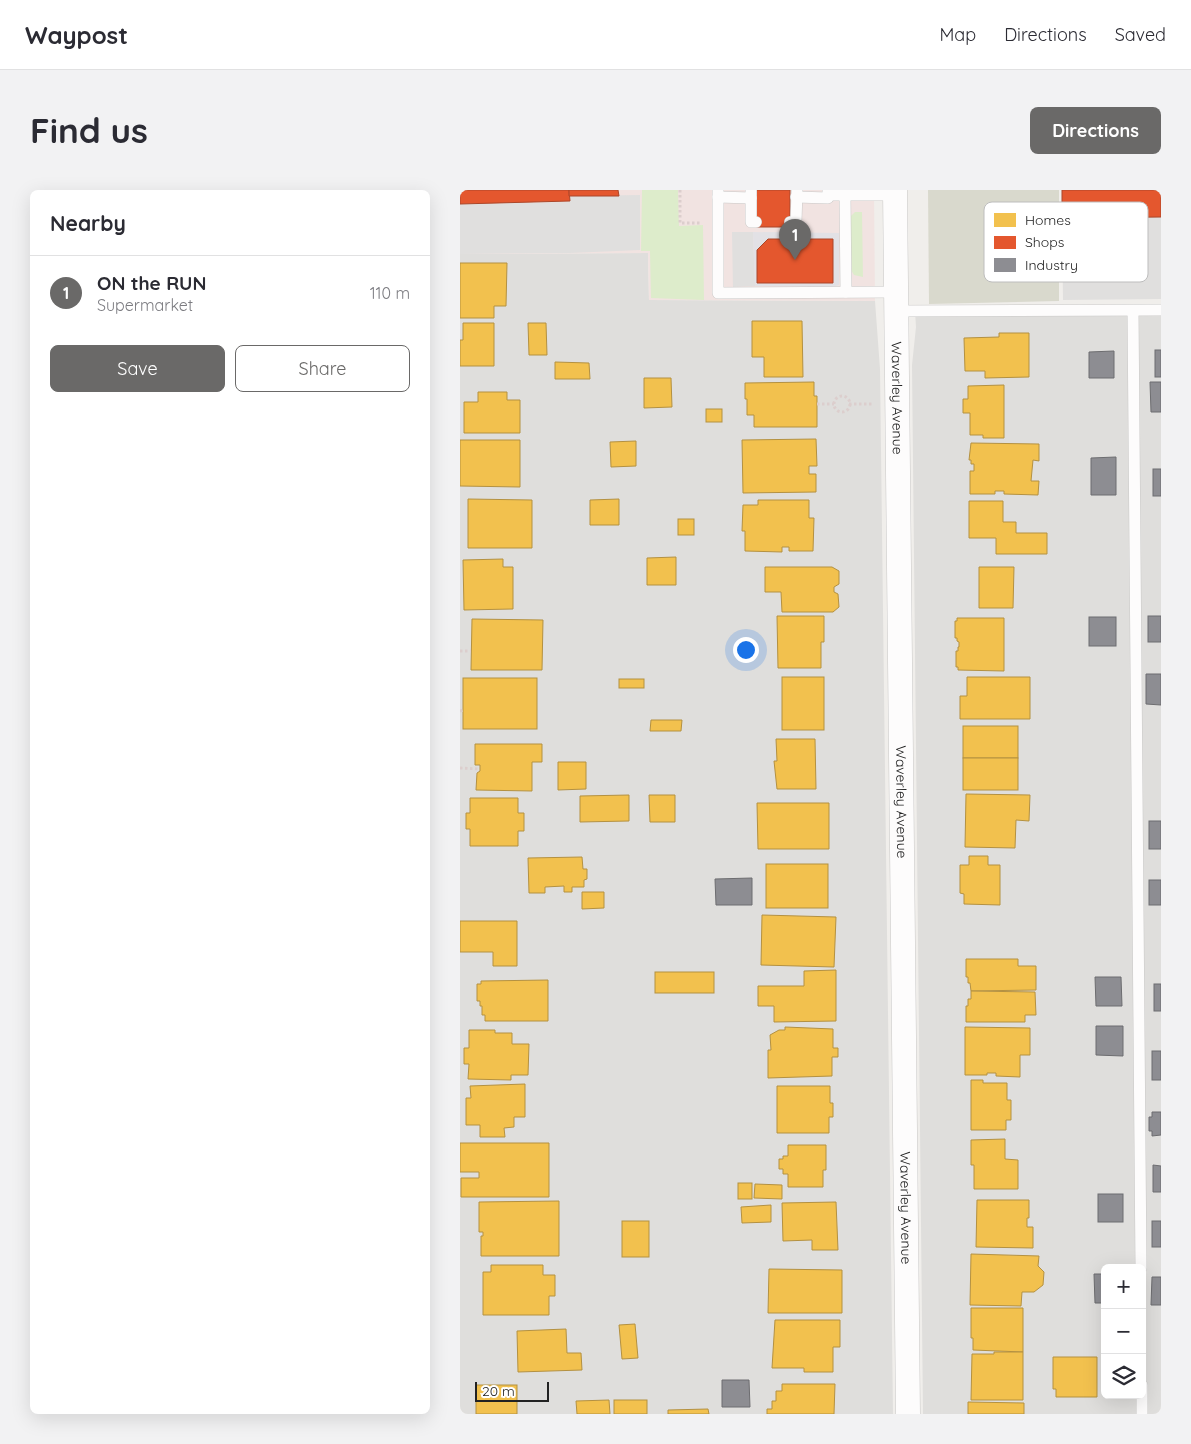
<!DOCTYPE html>
<meta charset="utf-8">
<style>
body{margin:0;font-family:Quicksand,sans-serif;background:#f2f2f3;color:#2b2b33}
.controls{position:absolute;right:15px;bottom:15px;display:grid;overflow:hidden;border-radius:8px;box-shadow:0 5px 20px #0002}
.controls button{width:45px;height:45px;display:grid;place-items:center;padding:0;border:0;border-bottom:1px solid #e1e1e2;background:#fff;color:#2b2b33;font:25px sans-serif}
.scale{position:absolute;left:15px;bottom:12px;width:74px;box-sizing:border-box;padding-left:5px;border:2px solid #222;border-top:0;font-size:14px;line-height:18px;white-space:nowrap;color:#222;-webkit-text-stroke:4px #fff;paint-order:stroke}
.you{position:absolute;left:285px;top:459px;width:18px;height:18px;margin:-12px;border:4px solid #fff;border-radius:50%;background:#1a73e8;box-shadow:0 0 0 8px #1a73e833}
.badge{display:grid;place-items:center;width:32px;height:32px;border-radius:50%;background:#6a6968;color:#fff;font-size:16px;font-weight:700}
.pin{position:absolute;translate:-50% -41px;filter:drop-shadow(0 1px 2px #0008)}
.pin::after{content:'';position:absolute;top:26px;width:18px;height:15px;background:inherit;clip-path:polygon(0 0,100% 0,50% 100%)}
.list{margin:0;padding:0;list-style:none}
h2{display:flex;justify-content:space-between;align-items:center;height:65px;margin:0;padding:0 20px;font-size:21px}
h2 small{font-size:16px;font-weight:400;color:#7c7c81}
.list li{display:grid;grid-template-columns:32px 1fr auto;gap:15px;align-items:center;box-sizing:border-box;height:75px;padding:0 20px;border-top:1px solid #e1e1e2}
.list b{display:block;font-size:19px;white-space:nowrap}
.list p{margin:0;font-size:16px;white-space:nowrap;color:#7c7c81}
.list em{font-size:16px;font-style:normal;color:#7c7c81}
.actions{display:flex;gap:10px;padding:15px 20px}
.actions a{flex:1;padding:11px 0;border:1px solid #6a6968;border-radius:8px;text-align:center;font-size:18px;color:#6a6968}
.actions .main{background:#6a6968;color:#fff}
.icon{flex:none;width:28px;height:28px;fill:none;stroke:currentColor;stroke-width:2;stroke-linecap:round;stroke-linejoin:round}
.map{position:relative;flex:none;width:701px;height:1224px;overflow:hidden;border-radius:8px}
header{display:flex;align-items:center;gap:30px;box-sizing:border-box;height:70px;padding:0 25px;background:#fff;border-bottom:1px solid #e1e1e2}
header strong{font-size:24px}
nav{display:flex;gap:28px;margin-inline-start:auto;font-size:18px}
.intro{display:flex;align-items:center;justify-content:space-between;box-sizing:border-box;height:120px;padding:0 30px}
h1{margin:0;font-size:35px}
.button{padding:12px 22px;border-radius:8px;background:#6a6968;color:#fff;font-size:18px;font-weight:700}
main{display:flex;gap:30px;padding:0 30px}
aside{flex:1;background:#fff;border-radius:8px;box-shadow:0 5px 20px #0002}
.map>svg:first-child{display:block}
.residential{fill:#dfdedc;fill-rule:evenodd}
.commercial{fill:#f1e3e1}
.construction{fill:#d9d9cd}
.grass{fill:#ddeccb}
.parking{fill:#e0dfde}
.plaza{fill:#e2e1e5;fill-rule:evenodd}
.homes{fill:#f2c14e;stroke:#b49141}
.shops{fill:#e4572e;stroke:#aa472a}
.industry{fill:#8d8d92;stroke:#6d6d70}
.lines{fill:none;stroke-linecap:round;stroke-linejoin:round}
.lane-casing{stroke:#c9c8c7;stroke-width:12}
.street-casing{stroke:#c9c8c7;stroke-width:25}
.path{stroke:#dccecd;stroke-width:3;stroke-dasharray:2.5 2.5;stroke-linecap:butt}
.lane{stroke:#fdfcfc;stroke-width:11}
.street{stroke:#fdfcfc;stroke-width:24}
.labels{text-anchor:middle;dominant-baseline:central;stroke-width:5;stroke-linejoin:round;paint-order:stroke}
.street-label{font-size:14px;fill:#222;stroke:#fff}
.key{fill:#fff;stroke:#bdbdbd;stroke-width:1}
.key-label{font-size:14px;fill:#222}
</style>
<header>
<strong>Waypost</strong>
<nav><a>Map</a><a>Directions</a><a>Saved</a></nav>
</header>
<div class="intro"><h1>Find us</h1><a class="button">Directions</a></div>
<main>
<aside>
<h2>Nearby<small></small></h2>
<ul class="list">
<li><span class="badge">1</span><div><b>ON the RUN</b><p>Supermarket</p></div><em>110 m</em></li>
</ul>
<div class="actions"><a class="main">Save</a><a>Share</a></div>
</aside>
<div class="map">
<svg width="701" height="1224" viewBox="0 0 701 1224">
<rect width="100%" height="100%" fill="#f0eeeb"/>
<g class="residential">
<polygon points="188,63 189,110 415,111 420,179 433,1224 0,1224 0,64"/>
<path d="M701 120V1224H463L452 175 456 137 455 121ZM645 1078H682V1205H645Z"/>
</g>
<polygon class="commercial" points="0,0 414,0 415,111 189,110 188,63 0,64"/>
<polygon class="construction" points="468,0 599,0 599,111 469,114"/>
<g class="grass">
<polygon points="182,0 218,0 219,36 243,35 244,110 191,108 190,61 181,61"/>
<polygon points="395,22 402,22 403,87 394,85 391,80 391,26"/>
</g>
<g class="parking">
<polygon points="180,5 180,60 110,63 0,64 0,14 106,12 109,11 109,6"/>
<polygon points="701,27 701,109 603,110 602,28"/>
<polygon points="272,42 293,42 295,96 273,97"/>
</g>
<path class="plaza" d="M293 42 379 43V95L373 97 295 96ZM373 49V93H297V60Z"/>
<g class="homes">
<polygon points="0,73 47,73 46,116 34,116 34,128 0,128"/>
<polygon points="292,131 342,131 343,187 304,187 304,167 292,167"/>
<polygon points="3,133 34,133 34,176 0,176 0,150 3,150"/>
<polygon points="68,133 86,133 87,165 69,165"/>
<polygon points="539,143 569,143 569,187 525,188 525,181 505,181 504,148 539,147"/>
<polygon points="95,172 129,173 130,189 95,189"/>
<polygon points="184,188 211,188 212,217 184,218"/>
<polygon points="354,192 354,206 357,206 357,237 294,237 294,225 287,225 287,209 285,209 285,193"/>
<polygon points="544,195 544,248 523,248 523,245 510,245 510,223 503,223 503,209 508,209 508,196"/>
<polygon points="18,202 47,202 47,210 60,210 60,243 4,243 4,212 18,212"/>
<rect x="246" y="219" width="16" height="13"/>
<polygon points="356,249 357,276 349,276 349,284 356,284 356,302 283,303 282,250"/>
<polygon points="0,250 60,250 60,297 0,296"/>
<polygon points="176,251 176,276 151,277 150,252"/>
<polygon points="511,253 579,254 579,271 573,270 571,291 579,291 578,305 544,304 544,301 535,301 535,304 510,304 510,281 514,281 514,274 511,274 511,270 509,270"/>
<polygon points="8,309 72,310 72,358 8,358"/>
<polygon points="159,309 159,335 130,335 130,310"/>
<polygon points="298,310 349,310 349,328 354,328 353,361 329,361 329,357 322,357 322,362 285,361 285,341 282,341 283,315 298,315"/>
<polygon points="509,311 543,311 543,332 556,332 556,343 587,343 587,364 536,364 536,348 509,348"/>
<rect x="218" y="329" width="16" height="16"/>
<polygon points="216,367 216,395 187,395 187,368"/>
<polygon points="43,369 43,377 53,377 53,419 4,420 3,370"/>
<polygon points="305,377 372,377 379,381 379,394 374,397 374,402 378,404 379,417 373,422 322,422 321,402 305,402"/>
<polygon points="519,377 554,377 553,418 519,418"/>
<polygon points="317,426 364,426 364,452 361,452 361,478 318,478"/>
<polygon points="497,428 544,428 544,481 498,480 498,477 496,477 496,461 498,461 498,457 499,457 499,452 497,451 497,448 495,448 495,431 497,431"/>
<polygon points="12,429 83,430 82,480 11,480"/>
<rect x="322" y="487" width="42" height="53"/>
<polygon points="507,487 570,487 570,529 500,529 500,506 507,506"/>
<rect x="3" y="488" width="74" height="51"/>
<rect x="159" y="489" width="25" height="9"/>
<polygon points="191,530 222,530 221,541 190,541"/>
<rect x="503" y="536" width="55" height="32"/>
<polygon points="316,549 355,549 356,599 317,599 314,571 317,571"/>
<polygon points="15,554 82,554 82,572 72,572 72,601 16,600 17,583 20,581 20,575 15,575"/>
<rect x="503" y="568" width="55" height="32"/>
<polygon points="98,572 126,572 126,599 98,600"/>
<polygon points="506,604 570,605 569,631 556,630 555,658 505,657"/>
<polygon points="169,605 169,631 120,632 120,606"/>
<polygon points="189,605 215,605 215,632 190,632"/>
<polygon points="10,608 58,608 58,623 64,623 64,641 58,641 58,656 10,656 10,639 6,639 6,623 10,623"/>
<polygon points="297,613 369,613 369,659 298,659"/>
<polygon points="509,666 528,666 528,675 540,675 540,715 504,714 504,704 500,703 500,675 509,675"/>
<polygon points="122,667 123,679 127,679 127,689 124,690 124,697 112,697 112,702 104,702 104,696 85,697 85,703 69,703 68,668"/>
<rect x="306" y="674" width="62" height="44"/>
<polygon points="122,702 144,702 144,718 122,719"/>
<polygon points="302,725 376,727 374,777 301,775"/>
<polygon points="0,731 57,731 57,776 33,776 33,762 0,762"/>
<polygon points="506,769 558,769 558,776 576,776 576,800 511,801 510,793 508,793 508,787 506,787"/>
<polygon points="376,780 376,831 314,832 314,816 298,816 298,796 344,796 344,781"/>
<rect x="195" y="782" width="59" height="21"/>
<polygon points="88,790 88,831 25,831 25,825 22,825 22,816 20,816 20,811 17,811 17,794 21,794 21,791"/>
<polygon points="511,801 575,802 576,825 565,825 565,832 506,832 506,816 508,816 508,809 511,809"/>
<polygon points="325,837 373,839 373,858 378,858 378,867 372,867 372,886 308,888 308,860 311,860 310,845 319,840 325,840"/>
<polygon points="505,837 570,838 570,865 560,865 560,887 536,886 536,883 527,883 527,885 505,885"/>
<polygon points="9,840 35,840 35,843 52,843 52,854 69,854 68,885 51,885 51,890 8,889 9,874 4,874 4,858 9,858"/>
<polygon points="511,890 523,890 523,893 547,893 547,910 551,910 551,930 546,930 546,940 511,940"/>
<polygon points="65,894 65,927 54,927 54,937 44,938 45,947 20,947 20,935 6,935 6,908 11,908 10,896"/>
<polygon points="317,896 370,896 370,913 373,913 373,927 369,927 369,943 317,943"/>
<polygon points="545,949 545,969 558,970 558,999 514,999 514,975 511,975 511,950"/>
<polygon points="0,953 89,953 89,1007 1,1007 1,988 19,988 19,982 0,982"/>
<polygon points="328,955 366,955 366,980 363,980 363,997 328,997 328,984 323,984 323,979 319,979 319,969 323,969 323,966 328,966"/>
<rect x="278" y="993" width="14" height="16"/>
<polygon points="295,994 322,995 322,1009 294,1008"/>
<polygon points="517,1010 569,1010 569,1028 567,1028 567,1037 573,1037 573,1058 516,1057"/>
<polygon points="99,1011 99,1066 21,1066 21,1046 23,1046 23,1042 19,1042 19,1012"/>
<polygon points="376,1012 378,1060 352,1060 352,1050 323,1051 322,1013"/>
<polygon points="311,1015 311,1032 282,1033 281,1017"/>
<rect x="162" y="1031" width="27" height="36"/>
<polygon points="511,1064 579,1066 578,1076 584,1082 583,1095 574,1102 562,1102 561,1116 510,1115"/>
<polygon points="31,1075 83,1075 83,1085 95,1085 95,1106 89,1106 89,1125 23,1125 23,1082 31,1082"/>
<polygon points="309,1079 382,1080 382,1123 308,1123"/>
<polygon points="511,1118 563,1118 563,1162 513,1160 513,1148 511,1148"/>
<polygon points="315,1130 380,1130 380,1157 373,1157 373,1182 344,1182 344,1178 312,1178"/>
<polygon points="175,1134 178,1168 162,1169 159,1135"/>
<polygon points="106,1139 107,1163 121,1163 122,1180 58,1182 57,1141"/>
<polygon points="534,1162 563,1162 563,1210 511,1210 512,1164 534,1164"/>
<polygon points="593,1167 637,1167 637,1207 596,1207 596,1199 593,1199"/>
<polygon points="322,1194 375,1194 374,1224 307,1224 307,1219 312,1219 312,1211 316,1211 316,1201 322,1201"/>
<rect x="16" y="1195" width="41" height="29"/>
<polygon points="149,1210 150,1224 117,1224 116,1211"/>
<rect x="154" y="1210" width="33" height="14"/>
<polygon points="508,1212 564,1213 564,1224 508,1224"/>
<polygon points="248,1219 249,1224 208,1224 208,1220"/>
</g>
<g class="shops">
<polygon points="0,0 109,0 110,11 0,14"/>
<polygon points="109,0 158,0 159,6 109,6"/>
<rect x="296" y="0" width="34" height="37"/>
<polygon points="602,0 701,0 701,27 602,28"/>
<polygon points="308,49 373,49 373,93 297,93 297,60"/>
</g>
<g class="industry">
<rect x="695" y="160" width="6" height="27"/>
<polygon points="654,161 654,188 629,188 629,162"/>
<polygon points="690,192 701,192 701,222 691,222"/>
<polygon points="656,267 656,305 631,305 631,268"/>
<rect x="693" y="279" width="8" height="27"/>
<rect x="688" y="426" width="13" height="26"/>
<rect x="629" y="427" width="27" height="29"/>
<polygon points="686,484 701,484 701,515 686,514"/>
<rect x="689" y="631" width="12" height="28"/>
<polygon points="292,688 292,715 256,715 255,689"/>
<rect x="689" y="690" width="12" height="25"/>
<polygon points="635,787 661,787 662,816 636,816"/>
<rect x="694" y="794" width="7" height="27"/>
<polygon points="636,836 663,836 663,866 636,865"/>
<rect x="692" y="861" width="9" height="29"/>
<polygon points="692,922 701,922 701,945 692,946 692,941 689,941 689,927 692,927"/>
<polygon points="693,975 701,976 701,1002 693,1002"/>
<rect x="638" y="1004" width="25" height="28"/>
<rect x="692" y="1031" width="9" height="26"/>
<polygon points="634,1084 645,1084 645,1113 635,1113"/>
<polygon points="692,1087 701,1087 701,1115 691,1115"/>
<polygon points="262,1190 289,1190 290,1217 262,1217"/>
</g>
<g class="lines">
<g class="lane-casing">
<g id="lane">
<polyline points="258,0 258,103 435,102"/>
<polyline points="291,0 291,32 296,32"/>
<polyline points="368,0 368,5 435,5"/>
<polyline points="385,5 386,102"/>
<polyline points="258,7 291,8"/>
<polyline points="336,7 368,8 368,5"/>
<polyline points="330,32 336,32 337,0"/>
<polyline points="436,121 701,120"/>
<polyline points="673,121 681,1078"/>
<polyline points="682,1195 682,1224"/>
</g>
</g>
<g class="street-casing">
<g id="street">
<path id="s1" d="M435 0 448 1224"/>
</g>
</g>
<g class="path">
<polyline points="220,0 220,33 240,33"/>
<circle cx="382" cy="214" r="8"/>
<polyline points="357,214 374,214"/>
<polyline points="389,214 413,214"/>
<polyline points="0,461 11,461"/>
<polyline points="0,521 3,520"/>
<polyline points="0,578 20,579"/>
</g>
<use href="#lane" class="lane"/>
<use href="#street" class="street"/>
</g>
<g class="labels">
<g class="street-label">
<text stroke="none"><textPath href="#s1" startOffset="208">Waverley Avenue</textPath></text>
<text stroke="none"><textPath href="#s1" startOffset="612">Waverley Avenue</textPath></text>
<text stroke="none"><textPath href="#s1" startOffset="1018">Waverley Avenue</textPath></text>
</g>
</g>
<rect x="524" y="12" width="164" height="80" rx="8" class="key"/>
<rect x="534" y="23" width="22" height="14" fill="#f2c14e"/>
<rect x="534" y="46" width="22" height="13" fill="#e4572e"/>
<rect x="534" y="68" width="22" height="14" fill="#8d8d92"/>
<g class="key-label">
<text x="565" y="35">Homes</text>
<text x="565" y="57">Shops</text>
<text x="565" y="80">Industry</text>
</g>
</svg>
<div class="controls">
<button>+</button>
<button>−</button>
<button><svg class="icon" aria-label="layers" viewBox="0 0 24 24"><path d="M12 4l9 5-9 5-9-5zM3 14l9 5 9-5"/></svg></button>
</div>
<div class="scale">20 m</div>
<div class="you"></div>
<div class="pin badge" style="left:335px;top:70px">1</div>
</div>
</main>
